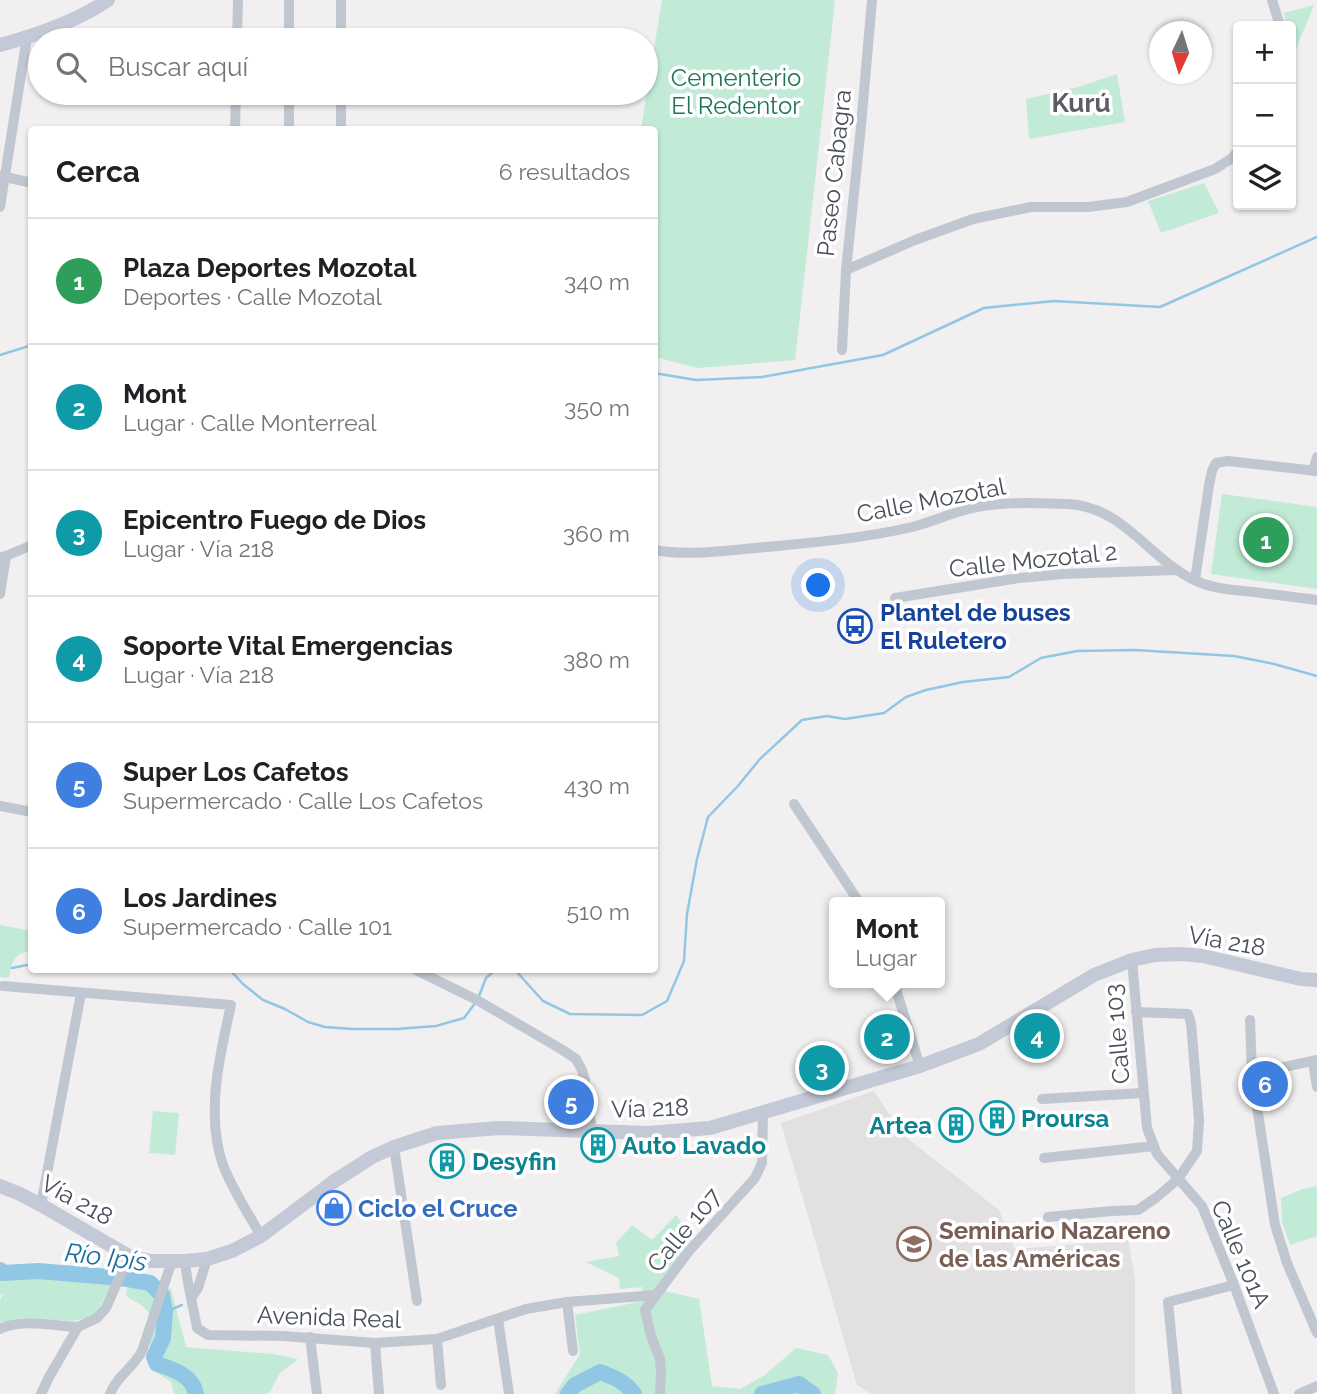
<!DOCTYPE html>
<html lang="es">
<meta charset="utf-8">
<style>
body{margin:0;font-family:Raleway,sans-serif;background:#f6f6f6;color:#202124}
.controls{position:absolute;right:21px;top:21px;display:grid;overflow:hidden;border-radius:7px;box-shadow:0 2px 5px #0004}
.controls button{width:63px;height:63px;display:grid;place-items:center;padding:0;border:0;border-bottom:2px solid #e0e0e0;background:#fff;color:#202124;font:35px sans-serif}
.compass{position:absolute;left:1149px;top:21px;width:63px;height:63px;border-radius:50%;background:#fff;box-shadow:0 2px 5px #0004;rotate:184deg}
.you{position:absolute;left:819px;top:586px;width:24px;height:24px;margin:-18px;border:5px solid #fff;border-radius:50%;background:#1a73e8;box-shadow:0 0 0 10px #1a73e833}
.badge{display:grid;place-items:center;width:46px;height:46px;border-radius:50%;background:#db2777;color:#fff;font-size:23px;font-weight:700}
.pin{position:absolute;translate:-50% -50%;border:4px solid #fff;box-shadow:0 2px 7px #0006}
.popup{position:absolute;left:829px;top:897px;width:116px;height:91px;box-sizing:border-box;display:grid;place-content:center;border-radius:7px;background:#fff;filter:drop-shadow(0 2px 5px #0005);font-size:23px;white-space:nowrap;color:#757577}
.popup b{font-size:26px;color:#202124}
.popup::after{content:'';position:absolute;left:50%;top:100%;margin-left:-14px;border:14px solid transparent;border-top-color:#fff}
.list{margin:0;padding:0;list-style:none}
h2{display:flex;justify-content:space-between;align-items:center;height:91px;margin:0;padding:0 28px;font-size:30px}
h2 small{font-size:23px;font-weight:400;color:#757577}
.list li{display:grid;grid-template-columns:46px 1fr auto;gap:21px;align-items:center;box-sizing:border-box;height:126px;padding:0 28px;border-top:2px solid #e0e0e0}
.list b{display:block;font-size:26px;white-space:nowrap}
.list p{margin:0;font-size:23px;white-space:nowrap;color:#757577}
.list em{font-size:23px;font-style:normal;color:#757577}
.icon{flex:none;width:38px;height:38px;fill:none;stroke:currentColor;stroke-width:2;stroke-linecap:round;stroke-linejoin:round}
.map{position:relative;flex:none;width:1317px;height:1394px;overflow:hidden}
.search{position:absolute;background:#fff;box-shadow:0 2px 5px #0004;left:28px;top:28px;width:630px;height:77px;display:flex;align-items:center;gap:18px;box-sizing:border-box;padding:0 24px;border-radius:38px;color:#757577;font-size:26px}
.panel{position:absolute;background:#fff;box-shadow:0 2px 5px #0004;left:28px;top:126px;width:630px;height:847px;border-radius:7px}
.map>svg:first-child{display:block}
.education{fill:#e2e0e0}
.green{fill:#c1ebd7}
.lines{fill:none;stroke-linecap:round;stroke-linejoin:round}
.stream{stroke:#91c7e5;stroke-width:2.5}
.river{stroke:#91c7e5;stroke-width:16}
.street{stroke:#c0c7d0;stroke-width:10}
.secondary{stroke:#c3c9d6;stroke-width:14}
.labels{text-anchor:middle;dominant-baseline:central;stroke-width:7;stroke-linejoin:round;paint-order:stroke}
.park-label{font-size:24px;fill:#1e7657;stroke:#fff}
.street-label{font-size:24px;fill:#484f5b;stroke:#fff}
.transit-label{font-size:24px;font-weight:bold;fill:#164399;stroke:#fff;text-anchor:start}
.culture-label{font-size:24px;font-weight:bold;fill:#0d838f;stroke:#fff;text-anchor:start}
.shop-label{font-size:24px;font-weight:bold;fill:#366cbe;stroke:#fff;text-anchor:start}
.education-label{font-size:24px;font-weight:bold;fill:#785e54;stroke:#fff;text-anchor:start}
.neighbourhood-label{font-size:26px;font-weight:bold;fill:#5c5e63;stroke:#fff}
.water-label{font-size:26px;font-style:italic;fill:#186f9e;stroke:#fff}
</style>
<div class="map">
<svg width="1317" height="1394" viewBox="0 0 1317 1394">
<rect width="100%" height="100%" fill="#f1efef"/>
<polygon class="education" points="874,1091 903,1135 999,1210 1015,1249 1128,1240 1135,1278 1135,1394 872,1394 857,1385 781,1123"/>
<g class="green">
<polygon points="662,0 835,0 795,360 698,368 655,357 654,130 641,129"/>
<polygon points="1314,5 1291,61 1291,26 1286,26 1284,13"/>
<polygon points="1117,74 1125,122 1029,139 1026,99 1078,87"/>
<polygon points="1204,183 1219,213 1161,233 1148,201"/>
<polygon points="1222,494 1317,507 1317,589 1211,574"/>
<path d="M0 925 31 931V951C13 954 12 961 9 978L0 977Z"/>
<polygon points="153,1111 179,1113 175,1155 149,1153"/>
<polygon points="1317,1186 1317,1236 1290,1245 1282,1222 1281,1198 1303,1189"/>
<polygon points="676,1215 693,1238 657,1288 665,1291 699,1299 712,1386 740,1389 765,1375 796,1348 828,1355 838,1373 835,1394 555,1394 580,1354 575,1315 643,1301 642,1287 620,1289 619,1278 586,1262 619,1256 616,1243 632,1225 652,1240"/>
<polygon points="0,1265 7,1269 30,1267 89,1274 115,1273 110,1282 113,1283 96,1314 84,1319 71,1321 22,1318 0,1323 0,1300 3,1294 0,1295"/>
<polygon points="129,1275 171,1289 186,1347 273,1354 298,1359 280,1373 270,1392 266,1394 174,1394 171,1382 151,1369 148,1359 153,1318 143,1306 126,1296"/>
</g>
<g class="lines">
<g class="stream">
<polyline points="0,355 32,345"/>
<polyline points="654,373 696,380 762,377 883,355 984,308 1054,301 1160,307 1317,237"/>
<polyline points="12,968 32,964"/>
<polyline points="230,970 243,984 263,1000 285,1009 308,1022 325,1027 352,1029 397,1029 436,1026 464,1018 476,1002"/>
<polyline points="512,970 516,971 543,1001 570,1014 642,1015 667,1001 684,961 687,914 697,859 708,817 737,787 760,759 802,720 827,716 845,719 884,713 906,697 926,690 963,682 1009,677 1041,658 1077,651 1135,650 1234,656 1274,664 1317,676"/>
<polyline points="479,996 486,978 495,970"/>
<polyline points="0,1276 3,1273"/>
<polyline points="165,1312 182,1305"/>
</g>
<g class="river">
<path d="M0 1270 3 1273 38 1271 122 1278 150 1283 162 1295 165 1312 163 1338 154 1357 157 1364C172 1369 193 1375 196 1394"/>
<path d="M568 1394 575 1385 600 1372C613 1377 625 1381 634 1394"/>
<polyline points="762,1394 799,1384 813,1394"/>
</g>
<g class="street">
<polyline points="341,0 341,40"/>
<polyline points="1272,0 1280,26"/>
<polyline points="237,40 238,0"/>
<polyline points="289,40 289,0"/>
<polyline points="289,93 289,130"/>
<polyline points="341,93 341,130"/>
<polyline points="235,130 236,93"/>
<polyline points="1,176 32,183"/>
<polyline points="0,207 27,37"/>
<polyline points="846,270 915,240 973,219 1031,207 1088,207 1127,202 1215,169 1232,158 1238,151"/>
<polyline points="842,350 846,270 861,126 872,0"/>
<polyline points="1313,471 1317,457"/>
<path d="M654 550C689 556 720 551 755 548 807 543 861 539 912 527 931 522 949 514 968 509 1000 501 1035 503 1068 504 1123 507 1147 556 1192 579 1211 589 1233 590 1254 592 1275 595 1296 597 1317 600"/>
<polyline points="1,557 6,556 32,545"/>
<polyline points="1195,580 1209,485 1212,471 1216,463 1228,461 1317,471"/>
<polyline points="0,594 6,556"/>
<polyline points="895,598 1019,578 1063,574 1175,570"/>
<polyline points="794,804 859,902"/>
<polyline points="0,806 32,812"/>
<polyline points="1132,960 1147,1128 1157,1154 1202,1206 1234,1285 1274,1394"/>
<polyline points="416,970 477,1000 561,1049 576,1059 582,1070 585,1080 592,1132"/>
<polyline points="894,983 920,1066"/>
<path d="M3 986 231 1005C220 1055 205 1114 223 1165 232 1189 248 1213 261 1236"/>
<polyline points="1250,1020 1252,1074 1275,1225 1287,1263 1317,1333"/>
<polyline points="1313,1061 1317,1087"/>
<polyline points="1252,1074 1317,1060"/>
<polyline points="1042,1099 1143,1093"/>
<polyline points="394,1147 417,1301"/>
<polyline points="1044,1158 1154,1146"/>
<polyline points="41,1205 81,993"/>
<polyline points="1048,1217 1112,1211 1138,1210 1157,1197 1178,1179 1197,1151 1199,1120 1191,1023 1188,1014 1136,1012"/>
<path d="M185 1261C187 1284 193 1305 197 1328L208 1335 283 1336 375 1343 437 1339 526 1309 567 1302 656 1295"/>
<polyline points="192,1297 198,1288 207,1259"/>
<polyline points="567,1302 573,1351"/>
<polyline points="498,1319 509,1394"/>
<path d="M0 1329C23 1318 53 1326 78 1327"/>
<polyline points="310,1337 317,1394"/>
<polyline points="437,1339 441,1385"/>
<polyline points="375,1343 379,1394"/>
<polyline points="41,1394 49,1377 78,1327 97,1318 106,1308 129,1256"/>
<path d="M110 1394C116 1377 134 1367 142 1351L172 1261"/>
<polyline points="660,1394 661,1374 660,1359 651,1336 645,1310 689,1251 755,1178 762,1163 763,1113"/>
<polyline points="1177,1394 1168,1302 1234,1285"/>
<polyline points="1299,1394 1317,1386"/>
</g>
<g class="secondary">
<path d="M0 45C37 35 76 22 108 0"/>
<polyline points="0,1186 20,1194 41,1205 129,1256 150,1261 185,1261 207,1259 232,1251 261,1236 333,1182 372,1157 394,1147 437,1133 499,1128 649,1133 710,1128 920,1066 979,1044 1094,975 1132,960 1155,955 1180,954 1203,956 1301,979 1317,980"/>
</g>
</g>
<defs>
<g id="bus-ring" transform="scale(1.75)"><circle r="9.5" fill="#fff" stroke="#1a4fb4" stroke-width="1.5"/><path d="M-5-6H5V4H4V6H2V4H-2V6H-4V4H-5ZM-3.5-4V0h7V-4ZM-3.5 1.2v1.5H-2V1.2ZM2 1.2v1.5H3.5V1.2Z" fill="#1a4fb4"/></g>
<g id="building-ring" transform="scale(1.75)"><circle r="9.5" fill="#fff" stroke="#0f9aa8" stroke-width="1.5"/><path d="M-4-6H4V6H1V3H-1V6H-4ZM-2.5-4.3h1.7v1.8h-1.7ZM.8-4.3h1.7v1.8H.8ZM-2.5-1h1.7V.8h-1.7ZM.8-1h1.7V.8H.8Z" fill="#0f9aa8"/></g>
<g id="shop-ring" transform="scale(1.75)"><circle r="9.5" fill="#fff" stroke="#3f7fe0" stroke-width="1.5"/><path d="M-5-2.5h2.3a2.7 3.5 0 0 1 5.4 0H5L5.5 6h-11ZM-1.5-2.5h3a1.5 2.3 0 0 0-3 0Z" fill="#3f7fe0"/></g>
<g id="university-ring" transform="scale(1.75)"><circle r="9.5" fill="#fff" stroke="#8d6e63" stroke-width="1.5"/><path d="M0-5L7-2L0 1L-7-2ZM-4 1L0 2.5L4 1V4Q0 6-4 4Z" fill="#8d6e63"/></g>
</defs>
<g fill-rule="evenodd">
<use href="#bus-ring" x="855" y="626"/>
<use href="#building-ring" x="997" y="1118"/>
<use href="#building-ring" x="956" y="1125"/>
<use href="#building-ring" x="598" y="1145"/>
<use href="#building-ring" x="447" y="1161"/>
<use href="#shop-ring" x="334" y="1208"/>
<use href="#university-ring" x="914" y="1244"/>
</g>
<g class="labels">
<g class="park-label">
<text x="736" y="77">Cementerio<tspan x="736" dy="28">El Redentor</tspan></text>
</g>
<g class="street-label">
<text transform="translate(834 173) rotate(-84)">Paseo Cabagra</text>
<text transform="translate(931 500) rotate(-11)">Calle Mozotal</text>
<text transform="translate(1033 560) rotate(-6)">Calle Mozotal 2</text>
<text transform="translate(1227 941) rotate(10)">Vía 218</text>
<text transform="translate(1117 1034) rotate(-95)">Calle 103</text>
<text transform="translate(650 1108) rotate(-2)">Vía 218</text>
<text transform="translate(77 1200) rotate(29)">Vía 218</text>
<text transform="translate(684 1230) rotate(-50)">Calle 107</text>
<text transform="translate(1241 1254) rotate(67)">Calle 101A</text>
<text transform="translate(329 1317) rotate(2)">Avenida Real</text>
</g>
<g class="transit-label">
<text x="880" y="612">Plantel de buses<tspan x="880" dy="28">El Ruletero</tspan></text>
</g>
<g class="culture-label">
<text x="1021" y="1118">Proursa</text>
<text x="932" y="1125" text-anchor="end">Artea</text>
<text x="622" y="1145">Auto Lavado</text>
<text x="472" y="1161">Desyfin</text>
</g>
<g class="shop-label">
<text x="358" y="1208">Ciclo el Cruce</text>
</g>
<g class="education-label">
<text x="939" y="1230">Seminario Nazareno<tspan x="939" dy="28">de las Américas</tspan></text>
</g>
<g class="neighbourhood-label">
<text x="1081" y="103">Kurú</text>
</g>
<g class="water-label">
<text transform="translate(106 1257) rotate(7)">Río Ipís</text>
</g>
</g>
</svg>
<div class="controls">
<button>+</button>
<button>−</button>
<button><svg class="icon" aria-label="layers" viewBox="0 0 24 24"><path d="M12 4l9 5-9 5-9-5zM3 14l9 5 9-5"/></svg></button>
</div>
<svg class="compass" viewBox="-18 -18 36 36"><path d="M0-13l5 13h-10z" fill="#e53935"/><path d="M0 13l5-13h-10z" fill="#757577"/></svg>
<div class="you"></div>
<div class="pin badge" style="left:1266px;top:540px;background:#2e9e5b">1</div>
<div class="pin badge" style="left:887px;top:1037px;background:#0f9aa8">2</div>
<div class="popup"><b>Mont</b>Lugar</div>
<div class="pin badge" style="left:822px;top:1068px;background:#0f9aa8">3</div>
<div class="pin badge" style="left:1037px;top:1036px;background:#0f9aa8">4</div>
<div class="pin badge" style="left:571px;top:1102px;background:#3f7fe0">5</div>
<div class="pin badge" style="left:1265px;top:1084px;background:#3f7fe0">6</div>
<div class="search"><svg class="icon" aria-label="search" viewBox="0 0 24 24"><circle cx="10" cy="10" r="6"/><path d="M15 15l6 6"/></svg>Buscar aquí</div>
<section class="panel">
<h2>Cerca<small>6 resultados</small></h2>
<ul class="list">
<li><span class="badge" style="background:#2e9e5b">1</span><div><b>Plaza Deportes Mozotal</b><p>Deportes · Calle Mozotal</p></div><em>340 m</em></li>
<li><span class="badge" style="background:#0f9aa8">2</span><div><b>Mont</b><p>Lugar · Calle Monterreal</p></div><em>350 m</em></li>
<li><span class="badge" style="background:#0f9aa8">3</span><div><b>Epicentro Fuego de Dios</b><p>Lugar · Vía 218</p></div><em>360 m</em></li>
<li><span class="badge" style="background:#0f9aa8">4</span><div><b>Soporte Vital Emergencias</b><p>Lugar · Vía 218</p></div><em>380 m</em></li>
<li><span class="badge" style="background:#3f7fe0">5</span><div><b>Super Los Cafetos</b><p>Supermercado · Calle Los Cafetos</p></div><em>430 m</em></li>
<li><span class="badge" style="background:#3f7fe0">6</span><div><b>Los Jardines</b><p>Supermercado · Calle 101</p></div><em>510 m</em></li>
</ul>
</section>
</div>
